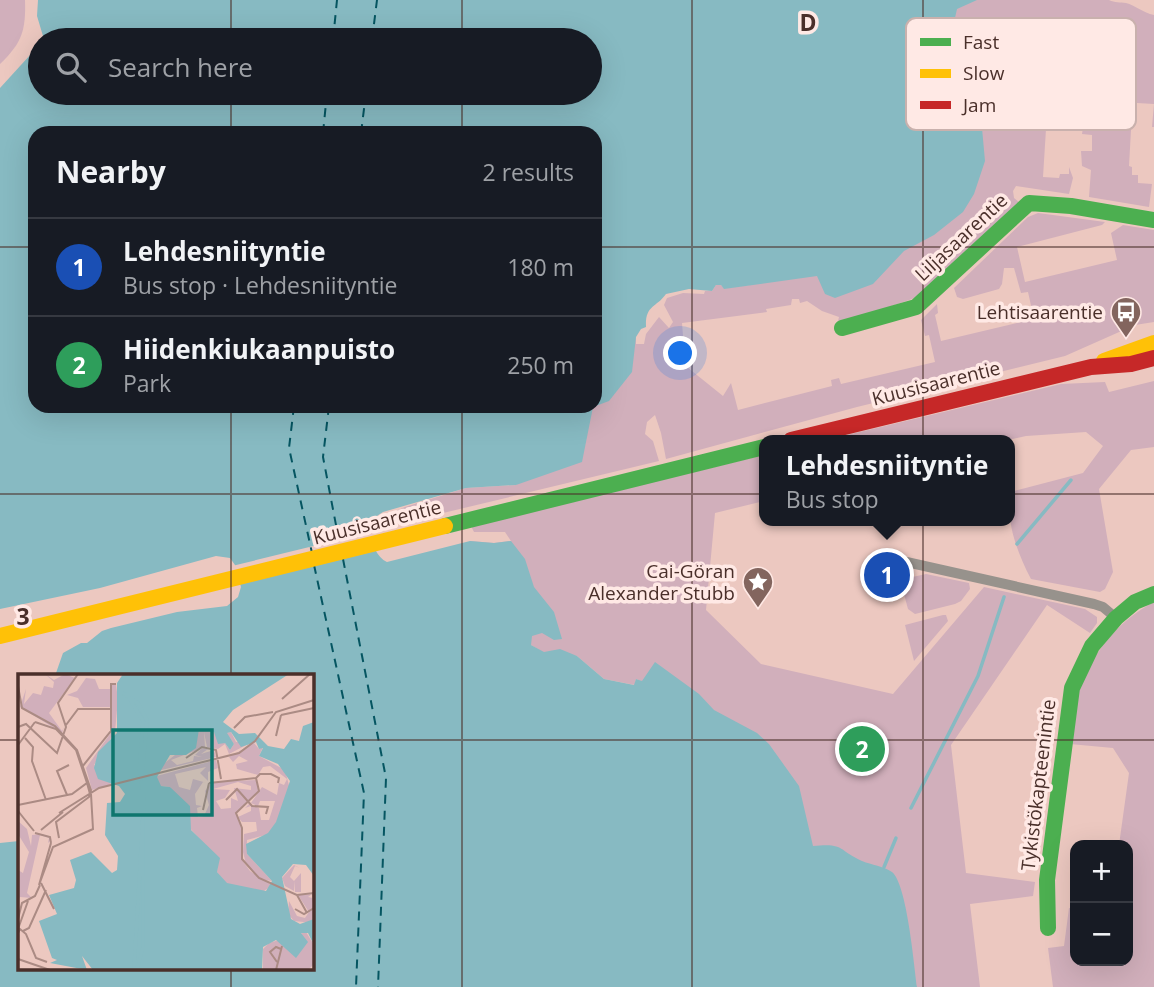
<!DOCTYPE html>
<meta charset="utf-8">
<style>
body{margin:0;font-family:"Open Sans",sans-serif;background:#242831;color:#f1f3f6}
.controls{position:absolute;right:21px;bottom:21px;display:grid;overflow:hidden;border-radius:14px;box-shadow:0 7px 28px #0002}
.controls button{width:63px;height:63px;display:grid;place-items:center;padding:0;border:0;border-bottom:2px solid #363941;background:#171b24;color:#f1f3f6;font:35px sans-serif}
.you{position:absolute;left:681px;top:354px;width:24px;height:24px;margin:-18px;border:5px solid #fff;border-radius:50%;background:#1a73e8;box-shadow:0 0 0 10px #1a73e833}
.badge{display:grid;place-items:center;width:46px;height:46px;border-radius:50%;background:#83655e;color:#fff;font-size:23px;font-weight:700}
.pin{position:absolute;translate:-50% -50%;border:4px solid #fff;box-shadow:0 2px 7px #0006}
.popup{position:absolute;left:759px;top:435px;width:256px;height:91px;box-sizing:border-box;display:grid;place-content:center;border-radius:14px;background:#171b24;filter:drop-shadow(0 2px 5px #0005);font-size:23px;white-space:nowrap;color:#9ea1a6}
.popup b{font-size:26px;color:#f1f3f6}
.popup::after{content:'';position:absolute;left:50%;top:100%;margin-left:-14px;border:14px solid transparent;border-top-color:#171b24}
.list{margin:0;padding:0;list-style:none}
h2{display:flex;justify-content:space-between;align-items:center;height:91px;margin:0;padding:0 28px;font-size:30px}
h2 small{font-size:23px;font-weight:400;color:#9ea1a6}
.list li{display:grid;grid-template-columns:46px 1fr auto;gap:21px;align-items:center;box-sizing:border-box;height:98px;padding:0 28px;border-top:2px solid #363941}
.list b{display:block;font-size:26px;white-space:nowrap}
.list p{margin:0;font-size:23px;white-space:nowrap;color:#9ea1a6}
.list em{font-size:23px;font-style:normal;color:#9ea1a6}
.icon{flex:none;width:38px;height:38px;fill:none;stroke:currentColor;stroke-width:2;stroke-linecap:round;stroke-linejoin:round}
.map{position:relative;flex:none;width:1154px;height:987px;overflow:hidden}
.search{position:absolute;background:#171b24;box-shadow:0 7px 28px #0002;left:28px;top:28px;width:574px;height:77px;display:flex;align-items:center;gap:18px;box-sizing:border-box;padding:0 24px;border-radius:38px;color:#9ea1a6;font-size:26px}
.panel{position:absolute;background:#171b24;box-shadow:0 7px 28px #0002;left:28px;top:126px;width:574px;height:287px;border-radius:21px}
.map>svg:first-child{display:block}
.green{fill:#d1afbb}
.water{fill:#87bac2;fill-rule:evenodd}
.pier{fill:#ecc8c0}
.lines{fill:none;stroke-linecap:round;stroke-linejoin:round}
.stream{stroke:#87bac2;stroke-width:3.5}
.ferry{stroke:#055561;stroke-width:2;stroke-dasharray:9 7;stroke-linecap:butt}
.street{stroke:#97928c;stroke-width:10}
.fast{stroke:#4caf50;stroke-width:16}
.slow{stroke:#ffc107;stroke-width:16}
.jam{stroke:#c62828;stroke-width:16}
.grid{fill:none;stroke:#4a2f2a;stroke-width:2;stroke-opacity:0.55}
.labels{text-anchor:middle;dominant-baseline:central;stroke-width:7;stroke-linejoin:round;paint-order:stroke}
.street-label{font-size:19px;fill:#4a2f2a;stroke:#ffe9e5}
.poi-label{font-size:19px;fill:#4a2f2a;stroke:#ffe9e5;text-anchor:end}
.inset-river{fill:none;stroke:#87bac2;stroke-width:3.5}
.inset-road{fill:none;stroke:#ab8b84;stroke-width:2}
.view{fill:#0f766e;fill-opacity:0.15;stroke:#0f766e;stroke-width:3.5}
.inset-edge{fill:none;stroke:#4a2f2a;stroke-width:3.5}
.key{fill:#ffe9e5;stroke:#c9b1ad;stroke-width:2}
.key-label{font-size:19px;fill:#4a2f2a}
.grid-label{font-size:23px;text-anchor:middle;font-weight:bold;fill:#4a2f2a;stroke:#ffe9e5;stroke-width:7;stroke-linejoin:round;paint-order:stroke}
</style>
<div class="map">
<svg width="1154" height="987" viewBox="0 0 1154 987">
<rect width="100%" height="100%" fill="#ecc8c0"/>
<g class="green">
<path d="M0 0H25C26 30 22 43 0 64Z"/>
<path d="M941 0H1109C1115 3 1120 2 1126 3 1135 5 1143 13 1154 15V127H1152L1154 104 1137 103 1136 112H1132L1129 166 1132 167V175H1138V183L1152 184 1149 207 1089 197 1091 170 1082 166 1081 151H1092V135L1082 134 1085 115H1095L1096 99 1085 98 1088 80H1099V61L1088 60 1091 20H1055L1050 77 1032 76 1029 127 1046 129 1043 177 1059 178 1060 174H1069V167L1073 178 1069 194 1016 186 1013 191 1014 198 1020 203 915 298 837 325 839 317 822 311 807 301 800 303 799 299H792L791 305 766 309 767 312 682 323 683 336 671 338 673 351 686 349 682 363 723 396 731 383 738 410 832 386 831 380 839 378 841 384 935 362 929 335 925 336 921 320 937 304 938 313 935 315 941 341 1034 319 1028 292 1021 293 1014 268H1004L1002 284 999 289 963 299 957 297 954 288 1028 217 1038 213 1105 222 1102 225 1017 247 1025 282 1117 260 1111 233 1123 225 1154 230V322L1135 325 1065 356 857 407 666 459 661 433 655 415 647 422 645 434 653 441 659 461 385 527 380 518 405 507 466 488 516 485 546 432 595 406 636 337V344H644L646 334 659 317 669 328 673 322 664 305 667 298 683 293 704 294 705 291H712L716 285H721L724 288 750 285Z"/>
<path d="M1154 381V447L1131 450 1099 489 1113 572 1105 589 1100 592 1031 579C1017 552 1006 523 1010 492L1083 473 1103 446 1086 432 1026 436 1008 440H826L1061 384 1105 382 1109 392Z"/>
<polygon points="764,455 764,501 715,513 706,610 761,664 893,694 984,587 1085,609 1097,617 1097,623 1090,633 1047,605 951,745 966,873 1035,882 1033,896 970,904 980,987 881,987 793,857 641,681 636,679 635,685 604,679 577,656 544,653 531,645 468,547 470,541 494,543 511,541 505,532 474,532 471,526"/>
<polygon points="926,574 969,583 970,589 961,601 955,604 915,614 908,609 901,583 908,578"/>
<path d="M1154 602V987H1053L1048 948 1064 946 1069 908 1075 909V961H1128V845H1119L1129 773 1113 748 1070 744C1073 726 1074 696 1082 680 1097 648 1122 618 1154 602Z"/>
<polygon points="943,615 946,615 948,621 914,661 905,625"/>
</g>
<path class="water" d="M38 0H977L957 9C953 28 944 57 964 69 972 74 978 72 983 81L982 128 985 161 974 194 963 212 934 235 904 251 873 284 835 298 825 294 817 276 724 289 721 285H716L712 291 689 289 666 294C656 308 645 305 646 327L641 329 636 337 632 372 609 401 593 407 582 462 516 485 466 488 383 512C378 515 372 519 371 525 369 539 376 557 387 562L470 541 494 543 511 541 525 559 534 587 554 612 562 639 554 640 542 633 532 636 531 645 544 652 560 649 577 656 604 679 634 685 636 679 642 681 655 662 699 694 714 710 757 733 769 744 799 786 813 846C846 843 837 850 862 861 872 865 883 866 892 872 907 884 914 965 917 987H0V843L19 841V968H312V676H57L56 673 63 653 81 643H87L102 631 111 628 177 612 227 606 238 597 241 587 235 565 230 558 216 556 100 588 0 609V88L31 54 43 36 37 16ZM40 40H590V93H40ZM35 133H595V406H35Z"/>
<polygon class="pier" points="375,531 379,550 237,585 232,566"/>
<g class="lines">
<g class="stream">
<polyline points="1017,544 1071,480"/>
<polyline points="911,808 978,676 1004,597"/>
<polyline points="884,867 896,838"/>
</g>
<g class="ferry">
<polyline points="333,40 337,0"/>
<polyline points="372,40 377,0"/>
<polyline points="323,133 327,93"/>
<polyline points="361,133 366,93"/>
<polyline points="294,406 289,448 312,553"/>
<polyline points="329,406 323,457 340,546"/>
<polyline points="343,559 386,778 378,987"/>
<polyline points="314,565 364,793 356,987"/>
</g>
<polyline class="street" points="902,561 1094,604 1103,607 1116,618"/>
<g class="fast">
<polyline points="842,328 916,307 1029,203 1071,206 1154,220"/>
<polyline points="445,526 764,447"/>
<polyline points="1048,928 1047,880 1072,688 1092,646 1116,618 1135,602 1154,594"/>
</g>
<g class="slow">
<polyline points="1104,361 1154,343"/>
<polyline points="0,636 445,526"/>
</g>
<polyline class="jam" points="791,440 1091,367 1131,364 1154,358"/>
</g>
<path class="grid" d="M231 0V40M462 0V40M692 0V987M923 0V987M231 93V133M462 93V133M0 247H35M595 247H1154M231 406V676M462 406V987M0 494H1154M0 740H19M312 740H1154M231 968V987"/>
<defs>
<g id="bus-pin" transform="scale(1.575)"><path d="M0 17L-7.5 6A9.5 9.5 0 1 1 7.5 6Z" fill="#83655e" stroke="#ffe9e5"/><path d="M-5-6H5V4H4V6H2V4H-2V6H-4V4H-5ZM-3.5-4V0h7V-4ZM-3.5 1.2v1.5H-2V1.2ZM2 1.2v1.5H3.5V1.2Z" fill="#fff"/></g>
<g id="sight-pin" transform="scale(1.575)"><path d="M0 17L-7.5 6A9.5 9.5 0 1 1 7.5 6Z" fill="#83655e" stroke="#ffe9e5"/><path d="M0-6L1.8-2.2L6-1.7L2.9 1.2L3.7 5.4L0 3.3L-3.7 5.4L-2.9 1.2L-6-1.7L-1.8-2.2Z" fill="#fff"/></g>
</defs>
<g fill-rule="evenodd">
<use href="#bus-pin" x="1126" y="312"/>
<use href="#sight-pin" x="758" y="582"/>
</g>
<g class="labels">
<g class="street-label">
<text transform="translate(961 237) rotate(-43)">Liljasaarentie</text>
<text transform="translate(936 383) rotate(-14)">Kuusisaarentie</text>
<text transform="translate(377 522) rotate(-14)">Kuusisaarentie</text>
<text transform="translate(1038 785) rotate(-83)">Tykistökapteenintie</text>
</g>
<g class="poi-label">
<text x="1103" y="312">Lehtisaarentie</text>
<text x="735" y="571">Cai-Göran<tspan x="735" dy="22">Alexander Stubb</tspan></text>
</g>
</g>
<g transform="translate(18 674)">
<rect width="296" height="296" fill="#ecc8c0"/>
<path d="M27 0 36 6 47 0 57 4 31 39 44 57 46 53 44 59 2 33 8 15 6 30 15 19 23 21 26 12 35 14 36 8ZM68 4 77 5 81 15H93V33H65L60 24 49 21 59 17ZM94 10 98 11 100 25 97 58 76 91 104 107 74 116 68 94 92 60ZM177 53 196 58 203 69H207L212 76 216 70 208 59 213 58 218 68H234L211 80 207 70 200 75 189 73 186 58 187 73 153 86 159 91 175 87 176 82 184 83 177 81 184 74 190 75 183 80 196 76 198 83 135 98 157 81ZM236 69 241 75 245 73 241 82 267 96 274 123 251 160 229 166V180L254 207 247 206 254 212 244 218 210 212 199 198 200 185 168 150 172 132 163 129 152 113 142 112 135 103 198 86 200 94 190 98V107L182 99 188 93 157 100 161 113 172 116 175 105 189 109 185 108 177 120 178 131 184 132 179 134 180 143 186 142 191 131 187 117 194 108 239 106 240 117 218 140 223 153 224 186 232 197 243 205 228 190 225 178 226 160 239 157 238 148H224L220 143 233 137V132L227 134 231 130 241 134 243 146H251L257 127H242L240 132 233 129 244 113 259 121 261 109 266 111 269 105 252 92 245 93 240 101 219 95 218 90 230 87 221 82 215 88 211 83ZM220 108 233 112V116L216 114 220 127 213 124V134L203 135 198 127 207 124 212 116 195 115ZM0 147 9 155 13 172 14 161 24 160 31 163 33 166 30 169 31 164 22 161 9 219 14 224 2 223 0 228V196L5 199 11 178 0 160ZM276 191 282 194 277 192 272 203 276 207 283 199V218H277V207L276 217 267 212 264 204ZM294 220 290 223 295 224V249L276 247 270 240 271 227 279 242 287 244 291 238 280 221ZM288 258 296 271V290L290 296H245V275L251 269Z" fill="#d1afbb" fill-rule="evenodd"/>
<path d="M105 0H271L215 36 205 48 221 60 237 59 250 72 266 75 273 65 281 67 285 52 296 48V202L288 191 275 190 264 203 273 245 282 250 296 245V271L290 259H283L290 268 278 284 258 266 245 273 244 296H75L64 282 69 296 32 289 39 286 34 284 21 247 39 240 31 221 56 214 58 206 52 186 73 178 94 199 99 196 100 182 87 161 89 129 102 128 107 120 101 112 80 105 76 94 80 78 99 59V9ZM181 55 196 58 200 70 207 69 212 76 216 70 209 59 213 58 223 73 238 68 241 75 245 74 241 82 260 90 272 107 258 148 250 159 228 170 229 180 254 207 248 217 209 209 199 198 202 184 173 156 172 132 152 113 143 112 139 103 152 81H168L178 74Z" fill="#87bac2" fill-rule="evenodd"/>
<path class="inset-river" d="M105 19 120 29 129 46 124 101M111 24 125 47 121 101M116 296 126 124 123 106M119 296 125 273V107"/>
<path class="inset-road" d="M0 12 4 34 37 52 59 76 73 116 71 123 38 148 41 164M264 25 292 0M263 41 296 34M17 48 38 55 58 76 69 109M48 51 60 35H93M0 53 8 50 39 79 48 53 40 29 60 0M216 54 227 43 255 38M258 62 263 41M7 64 15 73 14 87 28 126M0 71 17 48M168 84 184 73 198 76 203 105M64 93 93 57V10H98M238 104 241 117 218 139 224 154V185L241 204 279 221 289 239M238 104 242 100H253L261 104 260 109M191 109 238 104M49 121 39 97 51 91M208 126 219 115 234 132 250 133 248 140M0 131 54 120 69 109 72 120M185 136 191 109M0 137 16 157M41 139 81 114 221 79 237 67 258 38 296 26M23 156 45 138M17 159 32 163 33 169M33 169 21 211 35 173 75 155 73 120M23 209 36 235M279 221 295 219 296 229M277 235 286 240 296 234M0 245 4 229 17 222 22 211M0 255 10 227M5 257 11 254 28 216M0 259 2 255 8 260 18 284 29 288M0 285 32 296M259 288 252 278 258 273 263 275M258 296 264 272"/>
<path class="view" d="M95 56H194V141H95Z"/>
<rect width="296" height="296" class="inset-edge"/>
</g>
<rect x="906" y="18" width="230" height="112" rx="10" class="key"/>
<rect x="920" y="38" width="31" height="8" fill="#4caf50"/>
<rect x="920" y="69" width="31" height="9" fill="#ffc107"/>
<rect x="920" y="101" width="31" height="8" fill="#c62828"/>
<g class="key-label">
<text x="963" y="49">Fast</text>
<text x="963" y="80">Slow</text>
<text x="963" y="112">Jam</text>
</g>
<g class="grid-label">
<text x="808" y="31">D</text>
<text x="23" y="625">3</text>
</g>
</svg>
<div class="controls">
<button>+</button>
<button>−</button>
</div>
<div class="you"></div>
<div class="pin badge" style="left:887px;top:575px;background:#1a4fb4">1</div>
<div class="popup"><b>Lehdesniityntie</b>Bus stop</div>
<div class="pin badge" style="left:862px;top:749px;background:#2e9e5b">2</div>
<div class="search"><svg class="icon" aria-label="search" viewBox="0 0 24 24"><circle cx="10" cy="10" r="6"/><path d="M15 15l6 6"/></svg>Search here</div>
<section class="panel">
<h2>Nearby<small>2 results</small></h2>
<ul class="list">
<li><span class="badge" style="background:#1a4fb4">1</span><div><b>Lehdesniityntie</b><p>Bus stop · Lehdesniityntie</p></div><em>180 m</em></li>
<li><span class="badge" style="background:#2e9e5b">2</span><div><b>Hiidenkiukaanpuisto</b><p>Park</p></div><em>250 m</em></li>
</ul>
</section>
</div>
